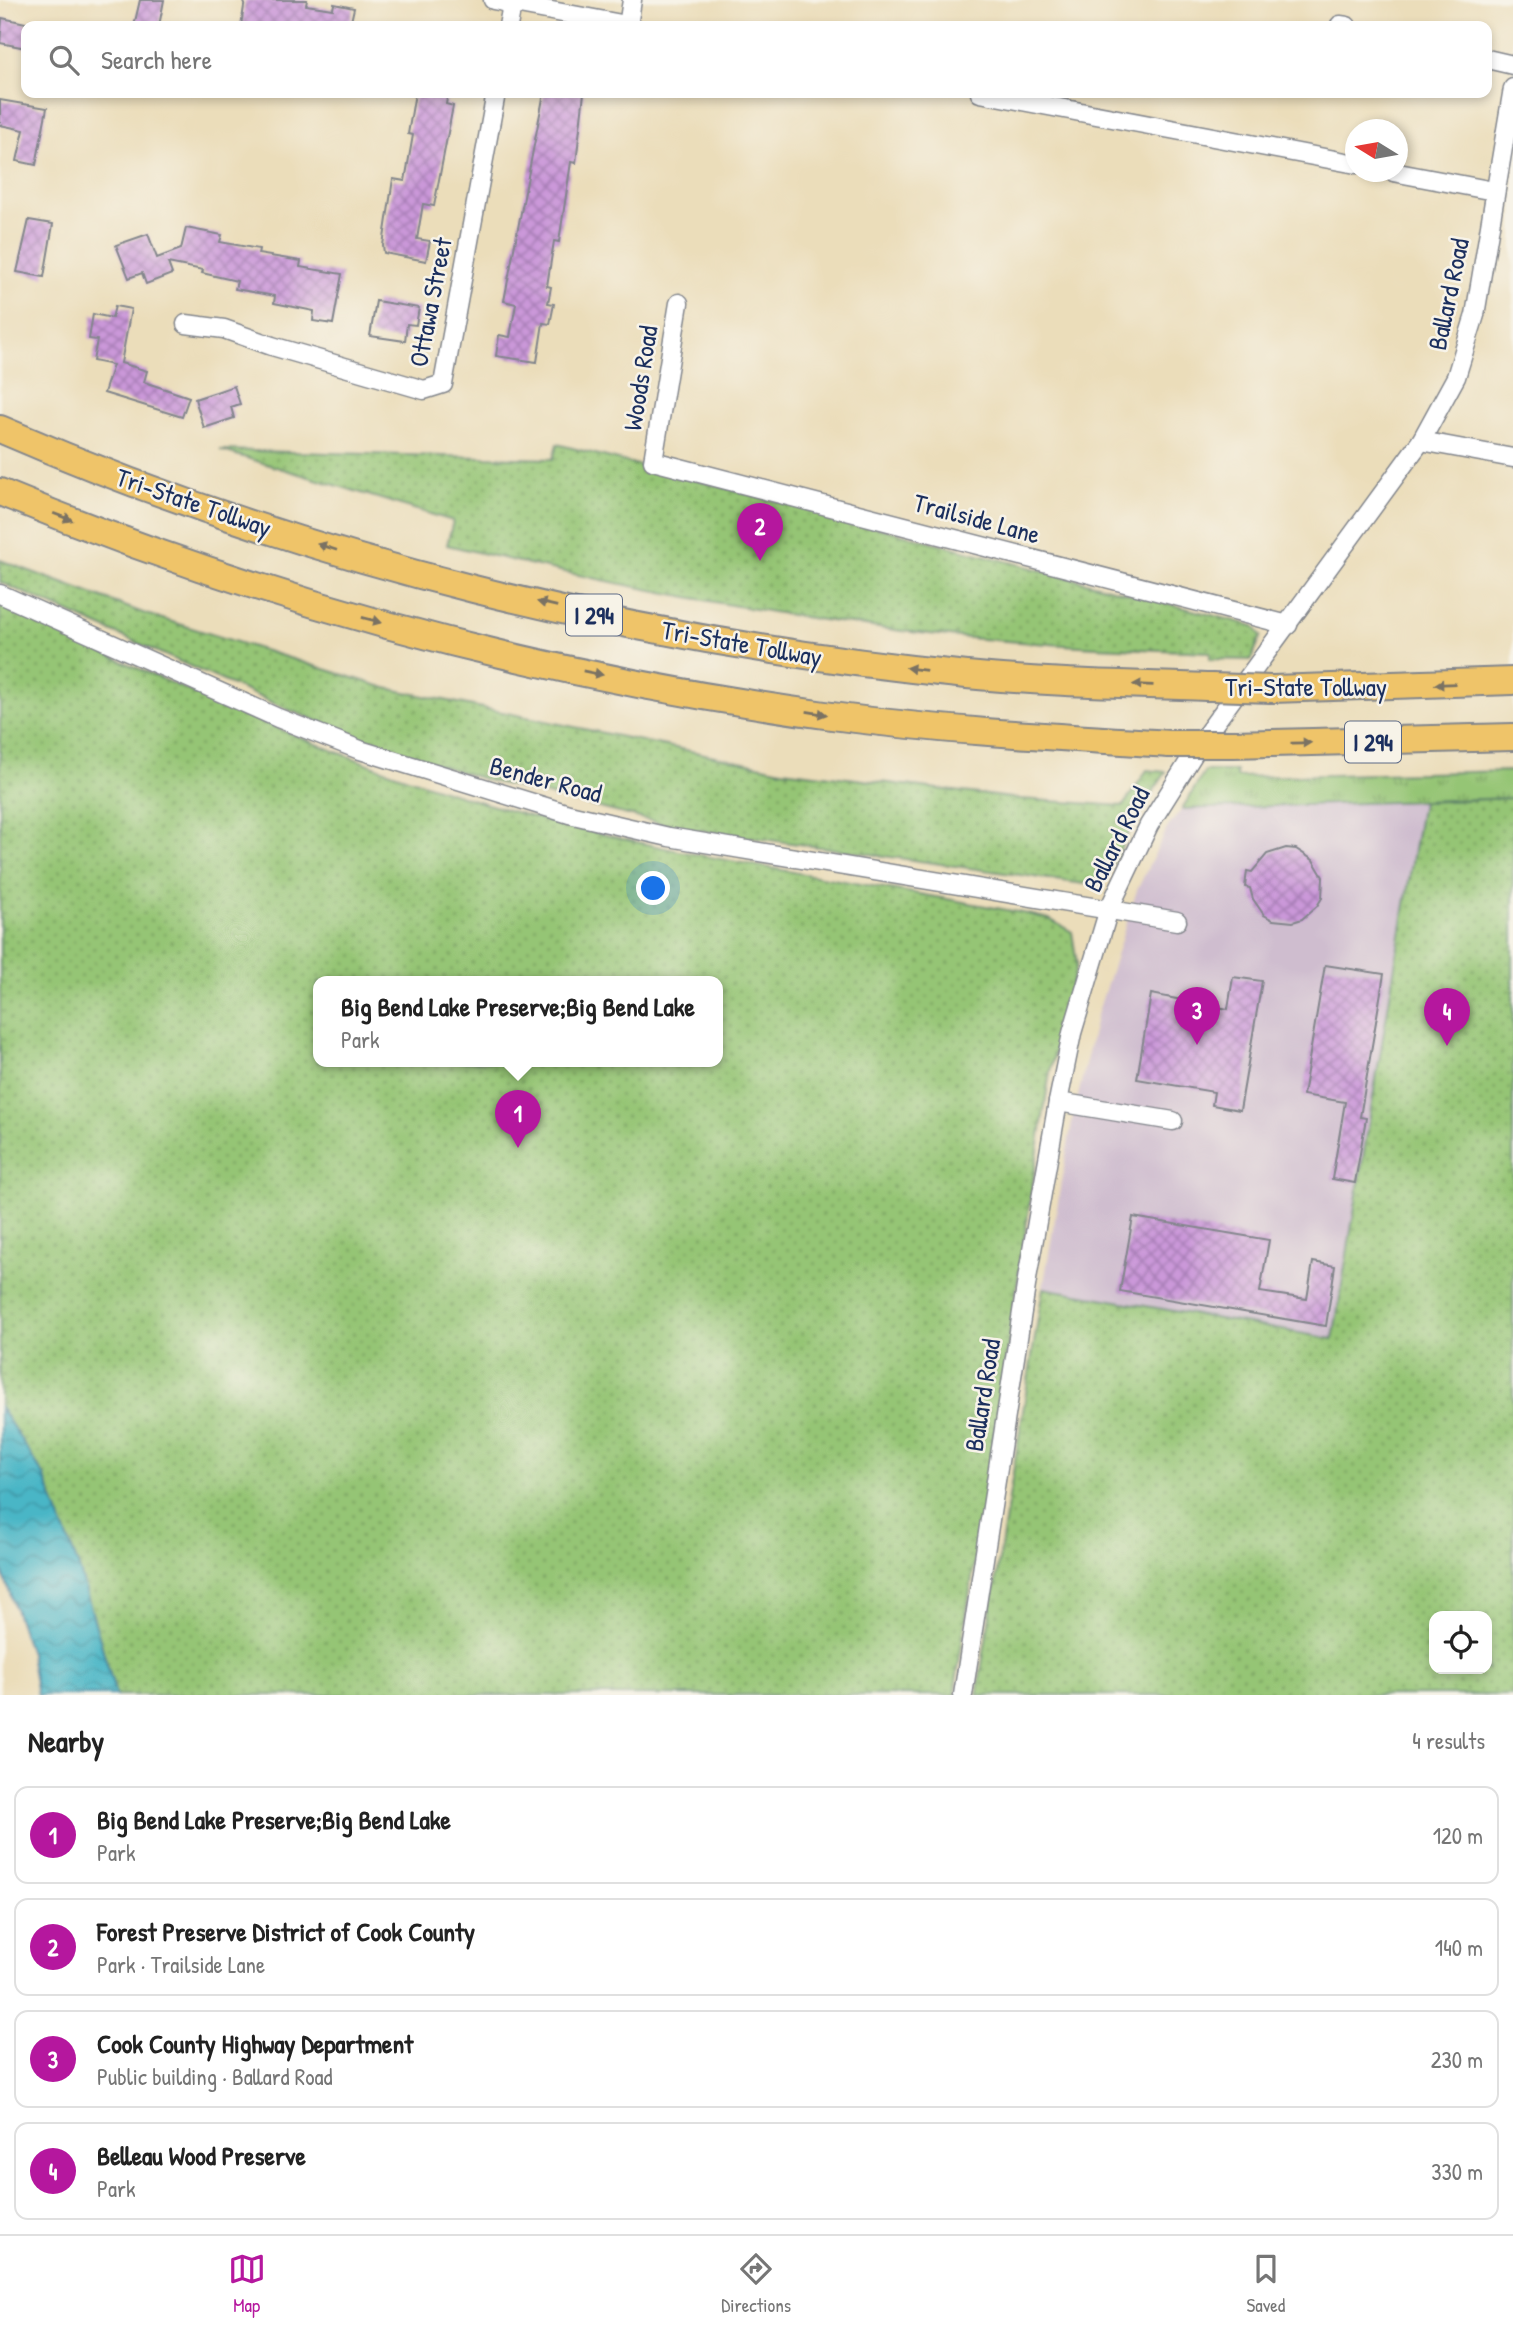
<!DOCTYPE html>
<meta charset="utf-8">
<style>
body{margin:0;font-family:"Patrick Hand",sans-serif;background:#f2f2f2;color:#222}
.controls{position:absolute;right:21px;bottom:21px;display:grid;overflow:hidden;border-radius:14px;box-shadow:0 4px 10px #0003}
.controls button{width:63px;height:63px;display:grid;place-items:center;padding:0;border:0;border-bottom:2px solid #e0e0e0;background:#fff;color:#222;font:35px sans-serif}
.compass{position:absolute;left:1345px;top:119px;width:63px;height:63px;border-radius:50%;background:#fff;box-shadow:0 4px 10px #0003;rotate:281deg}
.you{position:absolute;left:654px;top:889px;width:24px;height:24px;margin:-18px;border:5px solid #fff;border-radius:50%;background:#1a73e8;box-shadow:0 0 0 10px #1a73e833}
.badge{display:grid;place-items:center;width:46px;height:46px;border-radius:50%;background:#b5179e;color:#fff;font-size:23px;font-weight:700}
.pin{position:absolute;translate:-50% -58px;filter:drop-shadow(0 2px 4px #0008)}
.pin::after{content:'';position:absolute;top:37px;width:24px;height:21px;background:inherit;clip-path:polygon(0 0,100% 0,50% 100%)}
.popup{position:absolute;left:313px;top:976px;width:410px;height:91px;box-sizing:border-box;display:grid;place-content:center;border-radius:14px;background:#fff;filter:drop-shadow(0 2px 5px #0005);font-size:23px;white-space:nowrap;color:#767676}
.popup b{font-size:26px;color:#222}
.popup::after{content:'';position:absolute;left:50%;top:100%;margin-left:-14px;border:14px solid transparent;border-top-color:#fff}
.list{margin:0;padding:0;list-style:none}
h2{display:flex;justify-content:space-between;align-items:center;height:91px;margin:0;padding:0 28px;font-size:30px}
h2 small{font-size:23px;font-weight:400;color:#767676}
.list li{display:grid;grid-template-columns:46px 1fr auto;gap:21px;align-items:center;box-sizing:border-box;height:98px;margin:0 14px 14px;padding:0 14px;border:2px solid #e0e0e0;border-radius:14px}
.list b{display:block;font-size:26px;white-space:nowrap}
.list p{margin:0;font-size:23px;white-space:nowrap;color:#767676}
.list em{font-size:23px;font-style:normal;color:#767676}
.icon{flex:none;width:38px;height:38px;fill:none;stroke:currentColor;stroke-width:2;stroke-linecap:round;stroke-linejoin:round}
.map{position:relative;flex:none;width:1513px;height:1695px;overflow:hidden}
.search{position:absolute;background:#fff;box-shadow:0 4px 10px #0003;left:21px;right:21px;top:21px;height:77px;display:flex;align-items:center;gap:18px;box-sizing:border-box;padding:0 24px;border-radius:14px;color:#767676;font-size:26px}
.sheet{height:539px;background:#fff}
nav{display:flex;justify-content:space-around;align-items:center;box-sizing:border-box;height:98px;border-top:2px solid #e0e0e0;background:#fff;font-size:19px;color:#767676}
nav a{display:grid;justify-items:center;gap:4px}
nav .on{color:#b5179e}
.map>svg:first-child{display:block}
.industrial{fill:#cfbdcf}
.grass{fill:url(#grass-tufts);stroke:#587a69;stroke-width:2}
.park{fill:url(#park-dots);stroke:#587a69;stroke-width:2;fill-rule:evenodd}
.water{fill:url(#water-waves);stroke:#327292;stroke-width:2}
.building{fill:url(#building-cross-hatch)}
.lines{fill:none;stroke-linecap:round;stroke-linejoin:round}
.minor-casing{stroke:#83868c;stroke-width:21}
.highway-casing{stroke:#83868c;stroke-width:30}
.minor{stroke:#fff;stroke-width:18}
.highway{stroke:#efc469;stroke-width:26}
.highway-bridge-casing{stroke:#83868c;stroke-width:30;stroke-linecap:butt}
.highway-bridge{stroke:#efc469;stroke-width:26}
.oneway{fill:#7a7263}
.labels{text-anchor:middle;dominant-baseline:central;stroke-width:5;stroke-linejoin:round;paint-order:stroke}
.shield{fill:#f7f3e8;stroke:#5d6a87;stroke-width:2}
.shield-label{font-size:24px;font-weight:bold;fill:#1b2f5e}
.street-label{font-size:26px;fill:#1b2f5e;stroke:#f7f3e8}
</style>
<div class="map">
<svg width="1513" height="1695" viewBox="0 0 1513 1695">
<defs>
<pattern id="grass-tufts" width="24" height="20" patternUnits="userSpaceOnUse" patternTransform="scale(1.75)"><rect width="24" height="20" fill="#95c574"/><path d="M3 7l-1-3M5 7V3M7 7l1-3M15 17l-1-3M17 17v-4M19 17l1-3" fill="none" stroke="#79a062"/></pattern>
<pattern id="park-dots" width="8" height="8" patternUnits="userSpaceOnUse" patternTransform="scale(1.75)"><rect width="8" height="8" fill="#95c574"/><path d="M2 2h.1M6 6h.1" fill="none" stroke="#79a062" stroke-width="1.8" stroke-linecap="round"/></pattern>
<pattern id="water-waves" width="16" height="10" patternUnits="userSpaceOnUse" patternTransform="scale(1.75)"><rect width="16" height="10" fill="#4ab6c6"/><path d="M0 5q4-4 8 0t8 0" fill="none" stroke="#3d94a4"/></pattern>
<pattern id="building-cross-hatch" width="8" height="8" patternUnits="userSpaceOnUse" patternTransform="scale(1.75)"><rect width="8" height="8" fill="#cb98d9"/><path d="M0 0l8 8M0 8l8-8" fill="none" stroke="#a47cb3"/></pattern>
</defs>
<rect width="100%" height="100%" fill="#f7f3e8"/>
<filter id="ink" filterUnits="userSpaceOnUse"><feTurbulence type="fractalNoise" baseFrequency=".0143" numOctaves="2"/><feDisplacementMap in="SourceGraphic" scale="14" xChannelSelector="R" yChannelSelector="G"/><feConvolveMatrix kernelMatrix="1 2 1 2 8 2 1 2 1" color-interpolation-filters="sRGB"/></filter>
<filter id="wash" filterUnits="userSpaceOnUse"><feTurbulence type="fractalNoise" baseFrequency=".00686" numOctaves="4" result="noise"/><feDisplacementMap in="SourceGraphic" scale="28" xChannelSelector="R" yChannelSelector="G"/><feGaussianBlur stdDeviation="1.57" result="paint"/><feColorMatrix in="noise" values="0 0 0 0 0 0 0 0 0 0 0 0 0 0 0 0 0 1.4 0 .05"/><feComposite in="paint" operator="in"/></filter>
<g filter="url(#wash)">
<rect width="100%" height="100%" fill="#ebddba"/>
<polygon class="industrial" points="1422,802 1333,1339 1043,1288 1072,1122 1096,1018 1137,890 1168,827 1182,809"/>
<polygon class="grass" points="1205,771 1236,771 1236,777 1513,771 1513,798 1182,809"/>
<g class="park">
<path d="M557 444 1254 626 1261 636 1251 660 1210 659V652C1107 648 1004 643 902 631 748 612 597 581 447 545L453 521 220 450 553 459Z"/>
<polygon points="0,560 143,613 386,688 782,770 1020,799 1123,806 1147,770 1166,772 1139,813 1111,867 1099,878 1084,884 676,827 487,780 407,755 289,710 0,582"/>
<path d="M0 606C159 678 317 752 484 803 659 856 843 878 1023 913L1049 919 1072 932 1077 964 1050 1071 954 1695H116L79 1568 44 1476 0 1407ZM318 982H718V1062H318Z"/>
<path d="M1513 798V1695H977L1043 1288 1333 1339 1422 802ZM1434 1616H1487V1669H1434Z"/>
</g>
<polygon class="water" points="0,1407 44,1476 79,1568 116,1695 37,1695 30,1654 0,1563"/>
<g id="blocks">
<g class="building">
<polygon points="140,0 164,0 159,26 134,26"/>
<polygon points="245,0 307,0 306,5 333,9 334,4 354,8 350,26 241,26"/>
<polygon points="2,18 26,23 26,48 0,43"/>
<polygon points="415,93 448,93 446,104 453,106 434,206 423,204 417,239 430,241 426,261 384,253 383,245 393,179 405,181 413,135 408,134"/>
<polygon points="544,93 584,93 576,163 571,162 559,242 554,241 547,286 551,287 548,303 554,304 550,324 543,323 537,362 496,356 499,335 510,337 516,304 504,301"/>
<polygon points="0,100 47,108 36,165 17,161 24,130 0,125"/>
<polygon points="29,220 53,224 44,277 17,272"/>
<polygon points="186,228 222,235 220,242 259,249 258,254 301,261 300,267 342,274 333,324 313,321 314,311 274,303 275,296 235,289 237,281 202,273 203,270 168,263 172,274 146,284 142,273 129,278 116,245 148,234 157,258 181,249"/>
<polygon points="376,301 419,308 416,325 407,324 405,341 370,336"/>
<polygon points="115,306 131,309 121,363 147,371 144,382 189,397 182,417 104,393 113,365 93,361 97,340 89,339 93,314 112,318"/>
<polygon points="234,386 240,404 231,407 234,418 204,428 195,399"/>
<polygon points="1286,848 1296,849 1313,860 1323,877 1322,898 1317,906 1302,919 1293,922 1273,920 1264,915 1253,899 1250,888 1245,887 1247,871 1252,872 1267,854"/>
<polygon points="1325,965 1384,974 1360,1117 1366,1118 1355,1183 1332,1179 1345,1102 1303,1095"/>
<polygon points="1233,977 1262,981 1240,1110 1212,1105 1214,1092 1137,1079 1151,994 1228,1009"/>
<polygon points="1133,1217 1269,1240 1260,1292 1307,1299 1313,1262 1335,1266 1326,1326 1120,1291"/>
</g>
</g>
</g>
<g filter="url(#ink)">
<use href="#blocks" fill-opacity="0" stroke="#83868c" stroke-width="2"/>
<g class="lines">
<g class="minor-casing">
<g id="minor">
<polyline points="493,0 632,26"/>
<polyline points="1340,25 1347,26"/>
<polyline points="508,26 512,5"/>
<polyline points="628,26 632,0"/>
<polyline points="1487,59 1513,65"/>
<polyline points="980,93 1356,164"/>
<polyline points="1393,172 1494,191"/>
<polyline points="679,303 653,461 1288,625"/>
<polyline points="186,324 224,329 272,346 424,390 443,384 496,93"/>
<polyline points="1421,441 1513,458"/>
<polyline points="0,594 278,718 360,750 569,814 669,837 1177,921"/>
<polyline points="1058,1102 1173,1121"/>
<polyline points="963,1695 1028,1273 1058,1102 1072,1033 1109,909 1149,825 1203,739 1421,441 1456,377 1475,315 1513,88"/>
</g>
</g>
<g class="highway-casing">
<g id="highway">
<path d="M0 429C305 561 637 642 967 675 1048 683 1130 684 1211 687"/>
<path d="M0 492C265 602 547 677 832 716 944 731 1057 737 1169 744"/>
<polyline points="1272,689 1513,681"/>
<polyline points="1233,744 1513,737"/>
</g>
</g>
<use href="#minor" class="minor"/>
<use href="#highway" class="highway"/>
<g class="highway-bridge-casing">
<g id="highway-bridge">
<polyline points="1211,687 1272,689"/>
<polyline points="1169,744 1233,744"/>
</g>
</g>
<use href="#highway-bridge" class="highway-bridge"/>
</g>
<defs><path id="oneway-solid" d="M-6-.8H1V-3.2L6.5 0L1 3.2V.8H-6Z" transform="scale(1.75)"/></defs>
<g class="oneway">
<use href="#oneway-solid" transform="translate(63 517) rotate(21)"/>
<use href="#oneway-solid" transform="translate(327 547) rotate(-162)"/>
<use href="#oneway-solid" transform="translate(547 604) rotate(-167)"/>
<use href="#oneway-solid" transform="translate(372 620) rotate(15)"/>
<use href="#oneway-solid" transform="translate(916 669) rotate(-173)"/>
<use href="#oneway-solid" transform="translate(593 673) rotate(11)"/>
<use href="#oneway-solid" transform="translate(1445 684) rotate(178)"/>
<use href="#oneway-solid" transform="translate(1143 685) rotate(-178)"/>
<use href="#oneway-solid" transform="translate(817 713) rotate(9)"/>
<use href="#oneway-solid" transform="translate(1301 743) rotate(-1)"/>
</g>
</g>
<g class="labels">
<g class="shield">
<rect x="566" y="594.5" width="56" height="41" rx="5"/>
<rect x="1345" y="721.5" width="56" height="41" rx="5"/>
</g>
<g class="shield-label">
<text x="594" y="615">I 294</text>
<text x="1373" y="742">I 294</text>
</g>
<g class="street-label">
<text transform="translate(1448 294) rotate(-78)">Ballard Road</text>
<text transform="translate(430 302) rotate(-79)">Ottawa Street</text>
<text transform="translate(640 378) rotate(-81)">Woods Road</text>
<text transform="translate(194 502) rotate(19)">Tri-State Tollway</text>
<text transform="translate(977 518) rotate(15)">Trailside Lane</text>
<text transform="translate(742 643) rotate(10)">Tri-State Tollway</text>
<text x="1306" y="686">Tri-State Tollway</text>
<text transform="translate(546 779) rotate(15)">Bender Road</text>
<text transform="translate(1116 839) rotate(-63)">Ballard Road</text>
<text transform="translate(982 1395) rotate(-81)">Ballard Road</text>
</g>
</g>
</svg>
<div class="controls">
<button><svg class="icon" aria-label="locate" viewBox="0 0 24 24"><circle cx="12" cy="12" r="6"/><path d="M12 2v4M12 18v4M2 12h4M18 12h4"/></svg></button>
</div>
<svg class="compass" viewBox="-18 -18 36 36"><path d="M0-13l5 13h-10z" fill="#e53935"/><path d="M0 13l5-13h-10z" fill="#767676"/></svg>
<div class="you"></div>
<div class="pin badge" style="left:518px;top:1148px">1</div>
<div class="popup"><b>Big Bend Lake Preserve;Big Bend Lake</b>Park</div>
<div class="pin badge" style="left:760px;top:561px">2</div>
<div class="pin badge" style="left:1197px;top:1045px">3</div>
<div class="pin badge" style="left:1447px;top:1046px">4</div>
<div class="search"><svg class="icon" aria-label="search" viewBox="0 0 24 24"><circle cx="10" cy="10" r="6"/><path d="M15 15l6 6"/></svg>Search here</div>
</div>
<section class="sheet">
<h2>Nearby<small>4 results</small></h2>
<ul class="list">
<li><span class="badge">1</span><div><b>Big Bend Lake Preserve;Big Bend Lake</b><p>Park</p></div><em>120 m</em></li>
<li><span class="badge">2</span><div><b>Forest Preserve District of Cook County</b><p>Park · Trailside Lane</p></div><em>140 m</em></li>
<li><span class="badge">3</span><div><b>Cook County Highway Department</b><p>Public building · Ballard Road</p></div><em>230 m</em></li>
<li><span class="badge">4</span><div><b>Belleau Wood Preserve</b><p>Park</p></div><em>330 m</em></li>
</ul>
</section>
<nav>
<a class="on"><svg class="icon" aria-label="map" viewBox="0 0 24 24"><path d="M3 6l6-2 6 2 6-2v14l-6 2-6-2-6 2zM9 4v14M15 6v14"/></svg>Map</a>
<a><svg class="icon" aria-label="directions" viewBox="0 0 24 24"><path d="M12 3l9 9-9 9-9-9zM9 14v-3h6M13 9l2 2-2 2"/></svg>Directions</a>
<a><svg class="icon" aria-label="saved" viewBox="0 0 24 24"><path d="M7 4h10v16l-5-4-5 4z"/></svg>Saved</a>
</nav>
